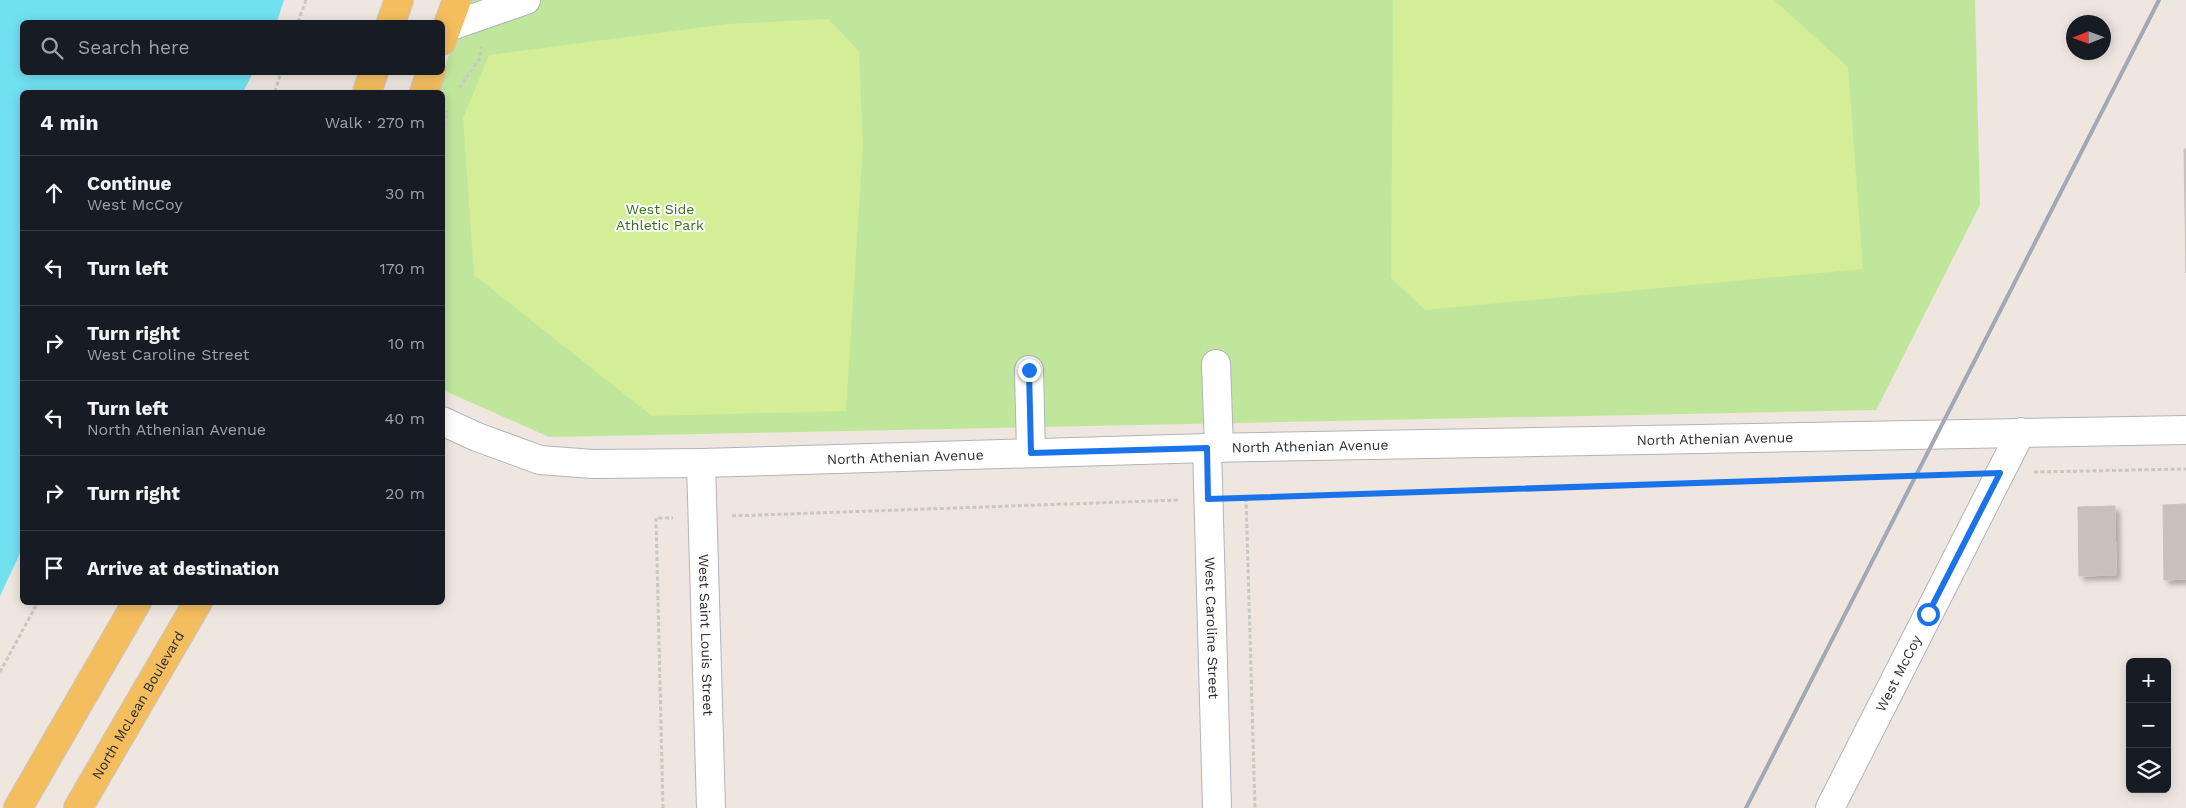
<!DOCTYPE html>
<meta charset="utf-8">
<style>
body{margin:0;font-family:"Work Sans",sans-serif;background:#242831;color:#f1f3f6}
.controls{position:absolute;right:15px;bottom:15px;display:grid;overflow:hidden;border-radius:8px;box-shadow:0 2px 12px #0003}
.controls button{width:45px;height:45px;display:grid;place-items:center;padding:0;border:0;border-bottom:1px solid #363941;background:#171b24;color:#f1f3f6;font:25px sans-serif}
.compass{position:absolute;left:2066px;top:15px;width:45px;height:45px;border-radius:50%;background:#171b24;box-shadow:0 2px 12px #0003;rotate:269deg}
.stop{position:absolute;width:15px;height:15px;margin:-11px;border:4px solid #1a73e8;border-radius:50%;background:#fff}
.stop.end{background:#1a73e8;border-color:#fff;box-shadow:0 1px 5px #0008}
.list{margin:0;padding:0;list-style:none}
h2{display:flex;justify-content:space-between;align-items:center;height:65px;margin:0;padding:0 20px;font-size:21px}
h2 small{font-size:16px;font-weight:400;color:#9ea1a6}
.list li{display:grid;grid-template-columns:32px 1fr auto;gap:15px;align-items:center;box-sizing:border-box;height:75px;padding:0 20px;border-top:1px solid #363941}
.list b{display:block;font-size:19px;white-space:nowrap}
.list p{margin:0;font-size:16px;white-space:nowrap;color:#9ea1a6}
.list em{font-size:16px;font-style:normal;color:#9ea1a6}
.icon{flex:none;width:28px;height:28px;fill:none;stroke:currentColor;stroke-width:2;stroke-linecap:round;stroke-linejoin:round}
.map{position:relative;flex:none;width:2186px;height:808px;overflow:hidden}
.search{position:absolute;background:#171b24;box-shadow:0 2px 12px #0003;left:20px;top:20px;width:425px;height:55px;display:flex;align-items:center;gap:12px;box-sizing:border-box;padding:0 18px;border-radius:8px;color:#9ea1a6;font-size:19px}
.panel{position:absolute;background:#171b24;box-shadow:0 2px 12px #0003;left:20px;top:90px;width:425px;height:515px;border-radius:8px}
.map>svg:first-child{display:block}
.green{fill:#bfe69b}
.pitch{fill:#d4ed97}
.water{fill:#71e1f2}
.building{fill:#c8c1bb;stroke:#cbc2b9;filter:url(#shadow)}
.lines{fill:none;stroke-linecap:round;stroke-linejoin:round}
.minor-casing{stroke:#b0b4bd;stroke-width:30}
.major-casing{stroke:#c8c8c8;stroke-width:30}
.path{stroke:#c8c8c8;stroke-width:3;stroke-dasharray:4 2.5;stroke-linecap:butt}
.minor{stroke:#fff;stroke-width:28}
.major{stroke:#f4be5f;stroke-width:28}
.rail{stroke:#a2a8b8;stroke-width:4}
.route{stroke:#1a73e8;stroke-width:6}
.labels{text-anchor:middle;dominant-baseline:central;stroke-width:4;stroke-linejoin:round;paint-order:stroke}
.park-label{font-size:14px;fill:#366e19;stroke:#fff}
.street-label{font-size:14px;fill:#2d2d2d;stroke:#fff}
</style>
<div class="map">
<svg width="2186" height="808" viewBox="0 0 2186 808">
<defs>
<filter id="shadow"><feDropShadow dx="4.5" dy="4.5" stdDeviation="2.5" flood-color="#0004"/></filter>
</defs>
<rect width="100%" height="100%" fill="#efe6e0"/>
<polygon class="green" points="470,0 1975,0 1980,205 1876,410 549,437 443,390 442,92 435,92"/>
<g class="pitch">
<polygon points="1393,0 1774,0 1848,67 1863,269 1425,310 1391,278"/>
<polygon points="828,19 859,51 863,145 846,411 652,416 474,275 463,118 489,55 727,24"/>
</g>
<polygon class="water" points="0,0 284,0 277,22 22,22 22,72 253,73 243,92 22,92 22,549 0,596"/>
<g class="building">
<polygon points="2184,149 2186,149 2186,273"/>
<polygon points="2186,504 2186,579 2164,580 2163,505"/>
<polygon points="2115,506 2116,575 2079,576 2078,507"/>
</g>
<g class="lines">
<g class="minor-casing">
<g id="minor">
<polyline points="448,27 526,0"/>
<polyline points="1216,364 1219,448"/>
<polyline points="1029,370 1031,453"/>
<path id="s1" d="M442 421 477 437 540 460 593 464 701 463 1207 448 2186 430"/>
<path id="s2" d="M1207 448 1217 808"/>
<path id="s3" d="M701 463 711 808"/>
<path id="s4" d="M1830 808 2021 432"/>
</g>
</g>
<g class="major-casing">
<g id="major">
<polyline points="391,22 399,0"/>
<polyline points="442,41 457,0"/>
<polyline points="367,92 374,72"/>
<polyline points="424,92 431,72"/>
<polyline points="18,808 137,602"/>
<path id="s5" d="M78 808 198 602"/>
</g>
</g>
<g class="path">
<polyline points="298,22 306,0"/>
<polyline points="459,88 480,58 481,47"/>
<polyline points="275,92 281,72"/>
<polyline points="442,138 447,111"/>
<polyline points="2034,472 2186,469"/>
<polyline points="1239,498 1965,474"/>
<polyline points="1246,498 1255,808"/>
<polyline points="732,516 1178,500"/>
<polyline points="0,672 38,602"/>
<polyline points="663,808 656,518 673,518"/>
</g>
<use href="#minor" class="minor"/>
<use href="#major" class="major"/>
<polyline class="rail" points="1746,808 2159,0"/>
</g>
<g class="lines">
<polyline class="route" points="1029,370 1031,453 1207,448 1208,499 2000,473 1928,614"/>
</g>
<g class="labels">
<g class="park-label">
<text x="660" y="209">West Side<tspan x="660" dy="16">Athletic Park</tspan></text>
</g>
<g class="street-label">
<text stroke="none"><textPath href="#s1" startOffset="1281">North Athenian Avenue</textPath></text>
<text stroke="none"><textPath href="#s1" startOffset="876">North Athenian Avenue</textPath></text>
<text stroke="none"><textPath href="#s1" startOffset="471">North Athenian Avenue</textPath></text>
<text stroke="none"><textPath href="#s2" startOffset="180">West Caroline Street</textPath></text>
<text stroke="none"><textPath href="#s3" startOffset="172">West Saint Louis Street</textPath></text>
<text stroke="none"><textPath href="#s4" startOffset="151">West McCoy</textPath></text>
<text stroke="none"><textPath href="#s5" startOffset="119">North McLean Boulevard</textPath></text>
</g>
</g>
</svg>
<div class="controls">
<button>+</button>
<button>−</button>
<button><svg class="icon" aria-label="layers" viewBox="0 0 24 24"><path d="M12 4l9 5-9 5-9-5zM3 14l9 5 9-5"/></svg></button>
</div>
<svg class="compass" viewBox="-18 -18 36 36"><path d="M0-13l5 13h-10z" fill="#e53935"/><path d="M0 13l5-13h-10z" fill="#9ea1a6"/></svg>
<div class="stop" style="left:1928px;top:614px"></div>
<div class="stop end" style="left:1029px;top:370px"></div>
<div class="search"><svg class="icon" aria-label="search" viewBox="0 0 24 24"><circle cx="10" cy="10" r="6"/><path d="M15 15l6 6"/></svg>Search here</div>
<section class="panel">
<h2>4 min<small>Walk · 270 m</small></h2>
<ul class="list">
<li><svg class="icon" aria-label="ahead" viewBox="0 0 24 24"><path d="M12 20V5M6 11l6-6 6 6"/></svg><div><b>Continue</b><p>West McCoy</p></div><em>30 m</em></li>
<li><svg class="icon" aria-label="left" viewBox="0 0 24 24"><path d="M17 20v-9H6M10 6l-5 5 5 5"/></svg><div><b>Turn left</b></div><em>170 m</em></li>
<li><svg class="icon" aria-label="right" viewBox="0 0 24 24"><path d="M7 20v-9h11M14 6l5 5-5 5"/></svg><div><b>Turn right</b><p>West Caroline Street</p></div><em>10 m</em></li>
<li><svg class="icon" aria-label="left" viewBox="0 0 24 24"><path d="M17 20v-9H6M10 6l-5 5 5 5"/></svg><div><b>Turn left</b><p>North Athenian Avenue</p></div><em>40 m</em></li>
<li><svg class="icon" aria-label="right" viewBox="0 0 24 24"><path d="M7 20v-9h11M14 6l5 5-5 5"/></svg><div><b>Turn right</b></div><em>20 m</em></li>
<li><svg class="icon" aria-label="arrive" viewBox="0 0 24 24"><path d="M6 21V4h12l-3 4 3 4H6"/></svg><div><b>Arrive at destination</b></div></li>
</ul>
</section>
</div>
